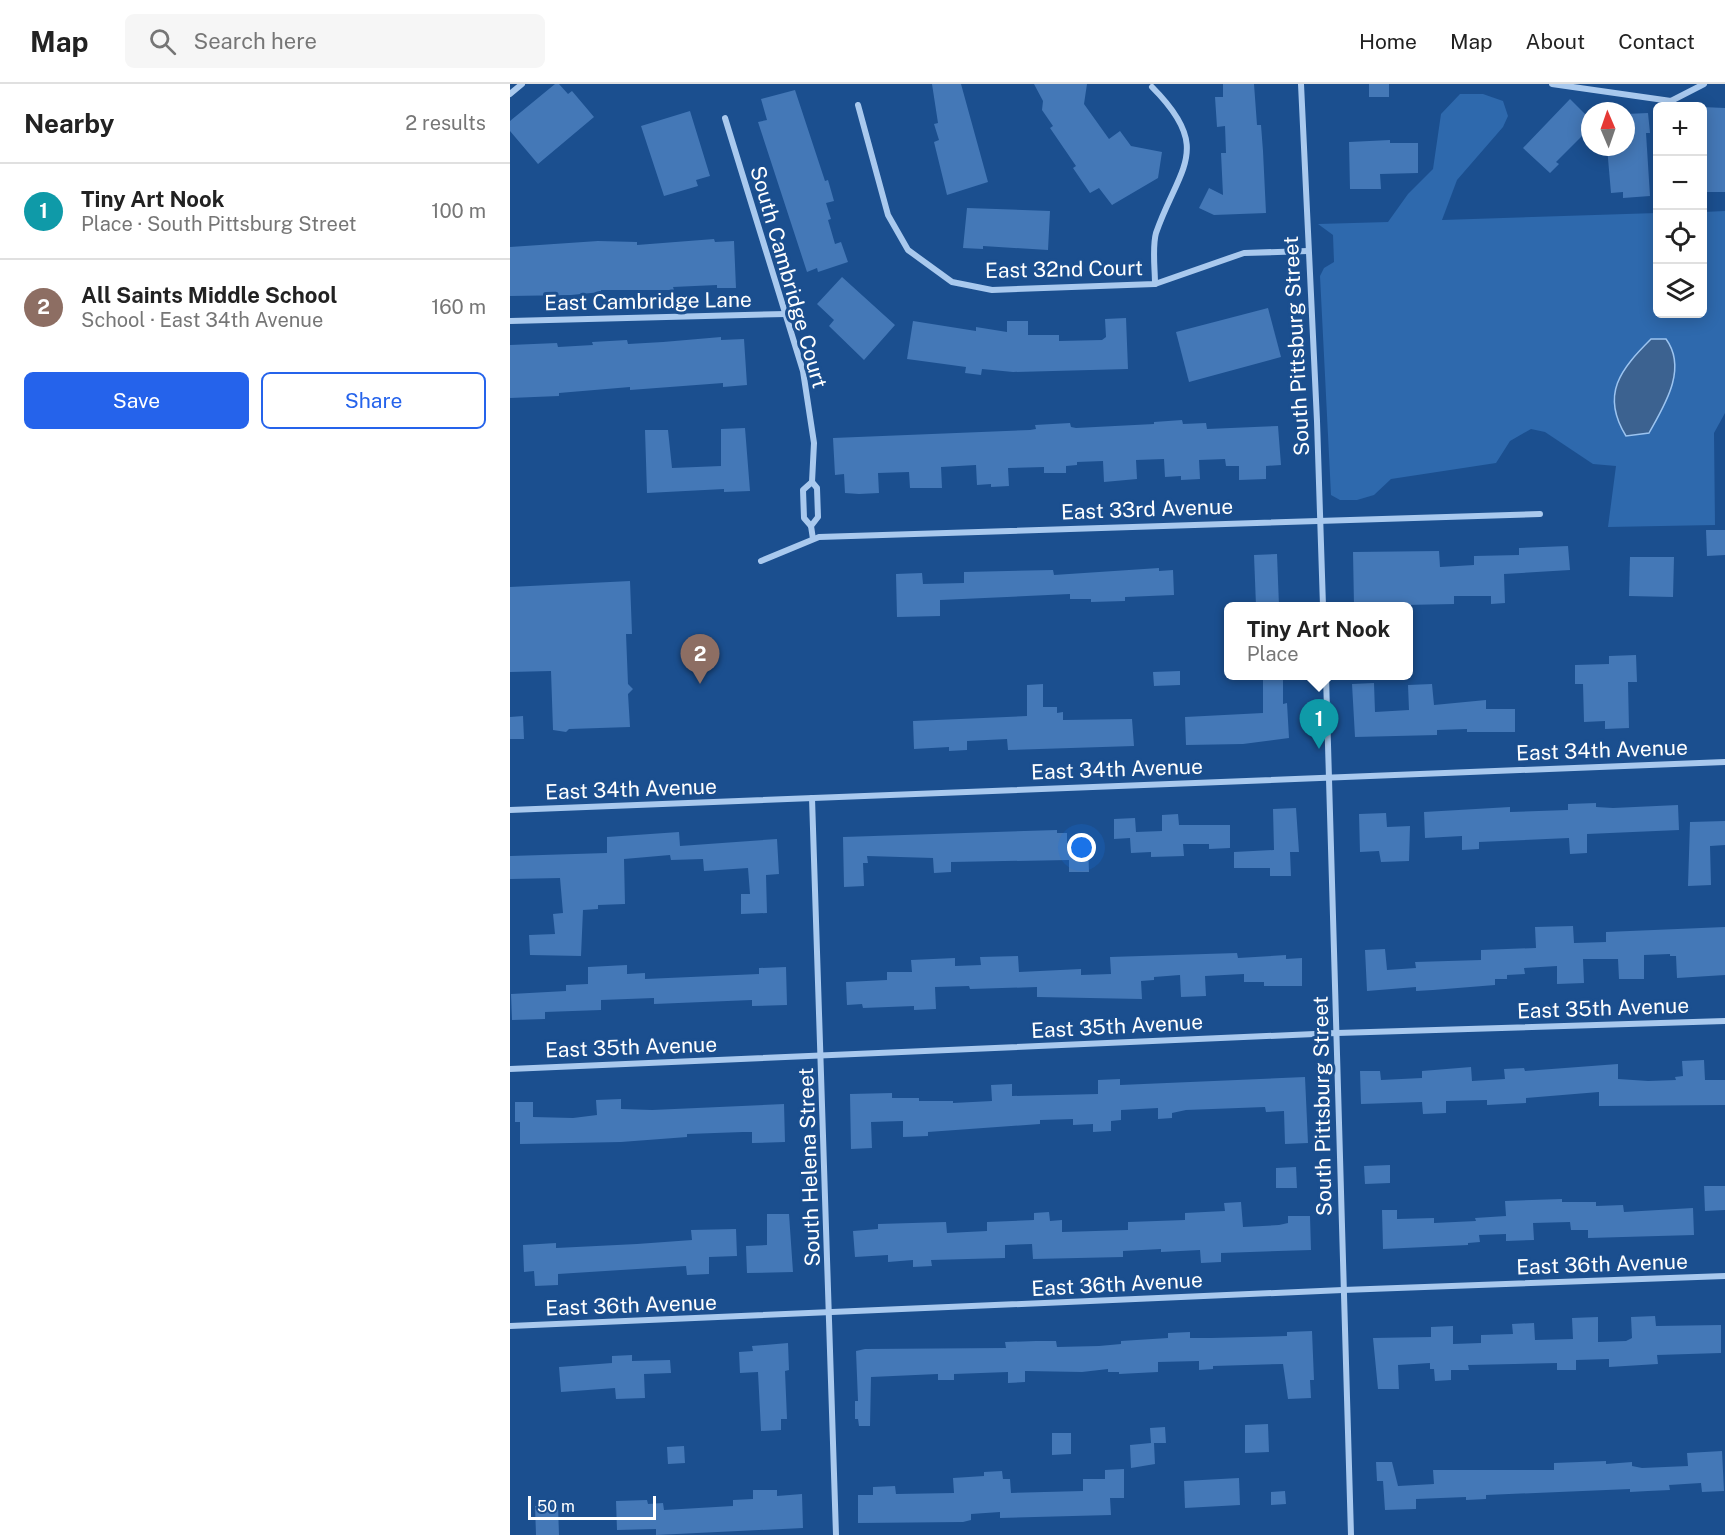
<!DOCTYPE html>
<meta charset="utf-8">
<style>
body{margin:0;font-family:"Public Sans",sans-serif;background:#f6f6f6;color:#222}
.controls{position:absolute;right:18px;top:18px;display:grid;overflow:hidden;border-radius:9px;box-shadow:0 3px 15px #0003}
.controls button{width:54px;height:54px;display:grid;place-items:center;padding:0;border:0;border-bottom:2px solid #e0e0e0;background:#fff;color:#222;font:30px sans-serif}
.compass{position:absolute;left:1071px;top:18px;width:54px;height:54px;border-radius:50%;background:#fff;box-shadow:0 3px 15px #0003;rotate:358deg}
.scale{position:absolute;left:18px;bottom:15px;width:128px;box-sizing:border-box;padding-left:6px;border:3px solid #fff;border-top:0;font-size:16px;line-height:21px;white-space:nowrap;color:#fff;-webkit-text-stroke:4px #1b4f8f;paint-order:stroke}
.you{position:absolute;left:572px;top:764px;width:21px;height:21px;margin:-15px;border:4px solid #fff;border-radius:50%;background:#1a73e8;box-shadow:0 0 0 9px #1a73e833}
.badge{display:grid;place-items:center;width:39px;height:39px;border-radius:50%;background:#2563eb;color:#fff;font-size:20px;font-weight:700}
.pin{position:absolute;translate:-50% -50px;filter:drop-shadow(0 2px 3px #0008)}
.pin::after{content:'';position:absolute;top:32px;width:21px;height:18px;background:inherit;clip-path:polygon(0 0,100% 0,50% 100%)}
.popup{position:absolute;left:714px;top:518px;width:189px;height:78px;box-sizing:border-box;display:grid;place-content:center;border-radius:9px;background:#fff;filter:drop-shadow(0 2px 4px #0005);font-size:20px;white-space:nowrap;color:#767676}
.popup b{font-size:22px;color:#222}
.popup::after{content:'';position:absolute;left:50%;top:100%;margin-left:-12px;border:12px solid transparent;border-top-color:#fff}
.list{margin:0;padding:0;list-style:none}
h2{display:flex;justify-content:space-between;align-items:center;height:78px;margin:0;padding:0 24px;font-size:26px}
h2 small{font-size:20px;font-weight:400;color:#767676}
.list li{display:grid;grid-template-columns:39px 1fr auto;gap:18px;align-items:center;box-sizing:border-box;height:96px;padding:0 24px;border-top:2px solid #e0e0e0}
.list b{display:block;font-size:22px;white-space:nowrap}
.list p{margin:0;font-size:20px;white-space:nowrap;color:#767676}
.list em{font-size:20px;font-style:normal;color:#767676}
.actions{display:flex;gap:12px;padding:18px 24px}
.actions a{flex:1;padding:14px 0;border:2px solid #2563eb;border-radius:9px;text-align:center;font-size:21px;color:#2563eb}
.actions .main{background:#2563eb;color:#fff}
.icon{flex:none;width:33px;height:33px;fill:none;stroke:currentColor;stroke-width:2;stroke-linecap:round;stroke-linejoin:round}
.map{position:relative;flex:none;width:1215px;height:1451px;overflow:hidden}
header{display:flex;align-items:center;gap:36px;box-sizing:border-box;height:84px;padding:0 30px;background:#fff;border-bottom:2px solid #e0e0e0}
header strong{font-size:28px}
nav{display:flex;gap:33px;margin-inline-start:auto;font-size:21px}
.search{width:420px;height:54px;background:#f6f6f6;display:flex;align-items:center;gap:15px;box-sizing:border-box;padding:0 21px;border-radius:9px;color:#767676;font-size:22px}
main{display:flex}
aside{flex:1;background:#fff}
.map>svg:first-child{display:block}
.green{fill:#2e69ad}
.water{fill:#3c6290;stroke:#9cc4f0;stroke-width:1.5}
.building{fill:#4478b7}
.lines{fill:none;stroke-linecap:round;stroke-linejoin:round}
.minor{stroke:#a9c9ee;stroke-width:6}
.labels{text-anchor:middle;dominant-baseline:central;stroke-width:6;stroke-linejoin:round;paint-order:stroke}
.street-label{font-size:21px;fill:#fff;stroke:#1b4f8f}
</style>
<header>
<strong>Map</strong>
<div class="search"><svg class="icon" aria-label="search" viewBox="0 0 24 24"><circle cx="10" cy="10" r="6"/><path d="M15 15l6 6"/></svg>Search here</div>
<nav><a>Home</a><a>Map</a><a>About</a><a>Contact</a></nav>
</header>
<main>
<aside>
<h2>Nearby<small>2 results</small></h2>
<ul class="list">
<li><span class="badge" style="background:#0f9aa8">1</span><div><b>Tiny Art Nook</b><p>Place · South Pittsburg Street</p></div><em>100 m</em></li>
<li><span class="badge" style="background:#8d6e63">2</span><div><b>All Saints Middle School</b><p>School · East 34th Avenue</p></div><em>160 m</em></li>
</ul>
<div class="actions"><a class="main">Save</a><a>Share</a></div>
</aside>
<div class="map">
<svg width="1215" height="1451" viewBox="0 0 1215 1451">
<rect width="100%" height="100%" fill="#1b4f8f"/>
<polygon class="green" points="950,10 973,10 993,17 998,32 993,43 947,96 932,136 1147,129 1148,230 1192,230 1193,128 1215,127 1215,329 1204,349 1205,441 1098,443 1106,382 1083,380 1035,348 1021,345 1000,357 986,379 881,395 864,411 847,416 830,416 821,411 810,192 814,184 824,178 823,151 808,140 878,138 898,110 923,85 931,30"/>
<path class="water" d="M1141 255H1156C1178 285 1154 322 1139 349L1116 352C1090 310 1111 285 1141 255Z"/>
<g class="building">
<polygon points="45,0 49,0 58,10 62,7 84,33 28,80 0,47 0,37"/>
<polygon points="422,0 451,0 478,98 437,111 424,58 429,56 424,40 428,39"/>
<polygon points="524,0 577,0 574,20 599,55 610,47 621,62 652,68 648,94 602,121 589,104 580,109 563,84 566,82 540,44 543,42 532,26 533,17"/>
<polygon points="713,0 744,0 747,41 751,41 753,67 756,129 704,131 689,124 699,104 713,111 711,69 716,69 715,42 707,43 705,13 713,13"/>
<rect x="859" y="0" width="20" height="13"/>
<polygon points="285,6 315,97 318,96 324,117 316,119 321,135 318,136 325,160 331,158 338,178 308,188 307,184 297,188 248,38 257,36 251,15"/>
<polygon points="1060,15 1080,35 1080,57 1073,51 1046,78 1049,80 1040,89 1013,64"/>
<polygon points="1192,23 1215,24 1215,108 1197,108"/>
<polygon points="180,27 200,92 186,96 188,102 154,112 131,42"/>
<polygon points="1138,29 1140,49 1136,49 1140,112 1113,114 1113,108 1101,109 1097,63 1116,63 1116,30"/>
<polygon points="880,56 880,59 908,59 908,89 870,90 871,105 840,105 839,58"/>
<polygon points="457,124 540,127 538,166 473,162 473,165 453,164"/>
<polygon points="204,155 205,158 224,157 226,204 207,204 207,201 163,203 164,206 91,206 91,208 61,211 0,212 0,163 88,157 127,158 127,161"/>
<polygon points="332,193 385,241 354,276 319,242 324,236 307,220"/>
<polygon points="758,224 771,273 679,298 666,248"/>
<polygon points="616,234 618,285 503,288 472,285 471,291 455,289 456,283 397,275 403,237 466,247 466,243 497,248 497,237 518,237 518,251 549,251 549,257 592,256 596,253 595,235"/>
<polygon points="211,253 211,256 234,255 237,301 213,303 213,299 120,306 120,303 49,309 49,312 0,314 0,261 47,259 48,263 83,261 82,258 117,256 118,260 153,258"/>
<polygon points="672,336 673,340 696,339 697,345 768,342 771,381 756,382 756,395 729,396 729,382 716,382 715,375 689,376 690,395 671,396 671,392 655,393 654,375 626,376 627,395 594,398 593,377 567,378 567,381 556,382 556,389 534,389 534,383 498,384 499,402 481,403 481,400 467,401 466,381 431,383 432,404 400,404 399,388 368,389 369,409 349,410 335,409 334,390 325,391 323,354 520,346 526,345 525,341 560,339 561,343 566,344 644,340 644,338"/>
<polygon points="235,344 240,407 214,408 214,405 137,409 135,346 158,346 162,384 211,382 211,345"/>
<polygon points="1196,446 1215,446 1215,471 1197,472"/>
<polygon points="1058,462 1060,486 994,490 995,519 981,520 981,512 944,512 944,520 844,522 843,468 929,467 930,483 964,481 964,472 1009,471 1009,464"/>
<polygon points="767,470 769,522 746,522 744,471"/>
<polygon points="1120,473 1164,473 1163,513 1119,512"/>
<polygon points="649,484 649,487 663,486 664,511 615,513 615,517 581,518 581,515 560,515 560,510 430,516 430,532 387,533 386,490 412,489 413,500 454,499 454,488 543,486 544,491"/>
<polygon points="120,497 122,550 116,550 118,600 123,605 118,610 120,643 59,645 56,648 43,646 41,587 0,588 0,503"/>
<polygon points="1126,571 1127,598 1118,598 1119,644 1095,645 1095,637 1074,638 1073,600 1065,600 1065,581 1099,580 1099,572"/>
<polygon points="670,587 670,601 644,602 643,588"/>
<polygon points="753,591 773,591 773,620 777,619 779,654 733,660 676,661 675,633 753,629"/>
<polygon points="864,599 865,628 899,626 898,601 922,600 924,621 976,616 976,625 1005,625 1005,648 957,648 957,645 927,646 927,651 845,653 842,600"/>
<polygon points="533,600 533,623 547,623 547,629 553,628 553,636 622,635 624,662 498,666 497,655 457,657 457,666 439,667 439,663 404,665 403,637 517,632 517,601"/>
<polygon points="13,632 14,655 0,655 0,633"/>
<polygon points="1086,719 1086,723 1103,724 1168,721 1169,746 1077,750 1077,769 1060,770 1059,754 969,758 969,765 952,766 952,752 915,754 914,728 1000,723 1000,728 1058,726 1058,720"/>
<polygon points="786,724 789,768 780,768 781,792 760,792 760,784 724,784 724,768 764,766 763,725"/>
<polygon points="876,729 877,743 900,742 899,777 871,778 869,767 850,768 849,730"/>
<polygon points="668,730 669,741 720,741 720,764 699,765 699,760 673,760 674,772 641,773 641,768 621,769 620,754 604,755 604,735 625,734 626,748 652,747 652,731"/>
<polygon points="1215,737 1215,761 1200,762 1201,801 1178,802 1180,738"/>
<polygon points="547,746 547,749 557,749 557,759 578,759 579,788 559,788 559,776 441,778 441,788 424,789 423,774 357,772 358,779 353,779 354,802 334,803 333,753"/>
<polygon points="169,748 170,762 267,755 269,790 256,791 257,829 231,830 231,810 240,810 238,784 194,787 193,775 161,776 160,771 114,775 115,820 88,821 88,825 73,826 71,872 20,871 19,851 45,850 43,830 53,829 50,794 0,795 0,772 97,769 97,753"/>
<polygon points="1063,842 1064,859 1096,858 1096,848 1215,843 1215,891 1167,894 1166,872 1160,872 1160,870 1134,871 1134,895 1109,895 1108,875 1073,875 1074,899 1047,900 1047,882 1014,884 1015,890 997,891 997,895 985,895 985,901 923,906 906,907 906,903 857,907 855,866 875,865 877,886 906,884 905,878 971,876 971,866 1026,864 1025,843"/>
<polygon points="727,869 728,874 776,871 776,875 792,874 792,902 754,902 754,898 734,898 734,890 695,892 696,912 671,913 670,891 644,893 644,896 631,897 632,915 527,913 527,903 460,905 459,902 425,903 426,925 404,926 404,922 353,924 352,920 337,921 336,898 377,896 377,888 402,888 401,876 445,874 445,882 471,881 470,873 508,872 509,888 571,885 571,891 601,890 600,873"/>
<polygon points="117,881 117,890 135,889 135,895 249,890 249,884 276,883 277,921 242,922 242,916 144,920 144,914 91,916 91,926 35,928 35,935 2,936 1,910 56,907 56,901 78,900 78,883"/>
<polygon points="1194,976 1195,996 1215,996 1215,1021 1089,1022 1089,1008 1016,1014 1016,1019 977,1021 977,1016 936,1017 936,1029 913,1030 912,1018 851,1020 850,987 870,987 871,996 912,994 912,987 961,983 962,997 995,995 994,985 1014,984 1015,987 1108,980 1108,995 1138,997 1166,996 1165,993 1173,992 1172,977"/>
<polygon points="795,993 798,1059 775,1060 774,1027 756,1028 755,1023 676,1026 662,1029 662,1034 648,1035 648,1024 611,1026 611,1036 601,1037 601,1047 583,1048 583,1040 563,1041 563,1035 530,1036 530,1040 418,1048 418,1052 393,1053 393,1037 361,1038 362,1064 341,1065 340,1010 382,1009 382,1014 409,1014 409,1017 443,1017 443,1019 482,1017 481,1001 502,1000 502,1012 588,1010 588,996 610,995 610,1001"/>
<polygon points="111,1015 111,1025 142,1026 274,1020 275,1058 242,1059 242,1048 233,1048 177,1050 177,1053 111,1058 10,1060 10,1038 5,1038 5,1018 23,1018 23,1033 63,1034 87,1031 86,1016"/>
<polygon points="880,1081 880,1099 855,1100 854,1082"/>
<polygon points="786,1083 787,1104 766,1104 766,1084"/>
<polygon points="1194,1102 1215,1102 1215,1126 1195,1127"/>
<polygon points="1052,1115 1052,1118 1086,1118 1086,1122 1113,1121 1114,1128 1183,1124 1184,1151 1078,1154 1078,1146 1061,1146 1060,1138 1023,1139 1024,1156 996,1157 996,1150 969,1151 970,1158 958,1159 958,1161 873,1165 872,1126 887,1126 887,1135 924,1134 924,1139 966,1137 965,1134 996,1132 995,1117"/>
<polygon points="731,1118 733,1143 769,1141 778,1139 778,1132 800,1132 801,1166 711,1169 711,1178 691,1179 690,1166 651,1168 651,1165 613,1167 613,1173 523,1175 522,1160 495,1161 495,1174 421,1176 422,1182 403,1183 403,1176 378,1178 378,1171 345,1173 343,1147 368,1145 368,1140 436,1138 437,1149 477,1147 477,1138 524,1136 524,1129 539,1128 540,1137 552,1136 552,1148 618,1146 618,1138 675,1136 675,1129 715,1127 714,1119"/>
<polygon points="257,1130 279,1130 283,1188 237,1189 236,1162 257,1161"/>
<polygon points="226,1145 227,1172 199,1173 199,1190 177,1191 176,1182 111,1186 48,1190 48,1201 25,1202 24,1187 14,1188 13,1161 46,1159 46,1164 127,1160 182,1156 181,1146"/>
<polygon points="1145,1232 1146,1242 1211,1241 1211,1269 1147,1271 1148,1280 1099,1283 1099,1275 1066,1276 1066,1286 1047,1286 1047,1279 958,1281 959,1286 941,1286 941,1296 925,1297 924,1285 920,1285 920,1279 888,1281 889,1305 868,1305 863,1254 921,1253 921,1243 943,1242 943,1260 971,1259 971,1251 1003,1250 1002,1240 1024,1239 1025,1256 1063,1255 1062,1234 1088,1233 1088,1258 1116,1257 1122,1254 1121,1233"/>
<polygon points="802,1247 804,1296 800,1296 801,1314 778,1315 773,1280 703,1282 703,1285 689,1286 689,1277 648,1278 648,1288 609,1290 609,1288 598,1288 598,1285 572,1288 515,1287 515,1298 498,1299 498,1288 444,1290 444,1296 428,1296 428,1290 361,1293 360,1342 349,1342 348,1335 345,1335 345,1317 348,1317 346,1267 355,1265 496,1264 495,1258 526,1257 546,1257 547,1263 589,1262 611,1260 611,1257 658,1254 658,1249 680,1248 680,1254 701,1254 777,1252 777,1248"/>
<polygon points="278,1259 279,1286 275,1287 277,1335 271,1335 271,1346 251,1347 248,1288 230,1289 229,1268 243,1267 242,1262"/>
<polygon points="122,1271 122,1277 160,1276 161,1289 134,1290 135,1314 106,1315 105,1304 51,1308 49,1283 102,1279 102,1272"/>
<polygon points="758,1340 759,1368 735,1369 735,1341"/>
<polygon points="655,1343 656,1359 644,1359 645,1380 621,1384 620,1361 641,1359 640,1344"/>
<polygon points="542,1349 561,1349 561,1370 542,1371"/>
<polygon points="174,1362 175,1379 158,1380 157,1363"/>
<polygon points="1212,1367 1214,1407 1192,1408 1191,1399 1159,1401 1160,1406 1138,1407 1120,1408 1120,1405 976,1411 976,1415 956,1416 956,1413 906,1415 906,1425 875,1426 873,1397 867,1397 866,1378 882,1378 888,1402 924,1400 923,1386 1044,1386 1044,1379 1096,1377 1096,1380 1122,1378 1122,1382 1132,1384 1178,1382 1177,1369"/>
<polygon points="614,1385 614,1414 600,1414 601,1431 490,1434 490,1428 461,1430 461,1436 453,1438 348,1439 348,1411 363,1411 363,1403 385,1402 386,1410 444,1409 443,1394 474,1392 474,1388 492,1387 493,1395 500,1395 501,1409 573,1407 573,1395 595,1395 595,1386"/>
<polygon points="729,1394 730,1421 675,1424 674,1397"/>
<polygon points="243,1406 267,1406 267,1412 292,1410 293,1444 146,1451 146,1445 107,1446 106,1417 137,1416 138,1420 153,1419 154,1426 223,1422 223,1416 243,1415"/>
<polygon points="775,1407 776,1420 761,1421 761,1408"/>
<polygon points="48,1421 49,1451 26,1451 25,1422"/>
</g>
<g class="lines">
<g class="minor">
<polyline points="791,0 807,337 813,522"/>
<polyline points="1042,0 1161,17 1194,0"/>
<path d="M642 3C704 65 669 83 646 149 642 163 645 185 645 200"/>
<polyline points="0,10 12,0"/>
<polyline points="348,21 378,131 398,166 442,198 482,206 645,200 734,169 798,167"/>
<polyline points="215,34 293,287 304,359 302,398 293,406 294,434 301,442 303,455"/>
<polyline points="0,237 276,230"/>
<polyline points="301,442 308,433 307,404 302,398"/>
<polyline points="251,477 309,453 1030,430"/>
<polyline points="816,592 841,1451"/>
<polyline points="302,714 326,1451"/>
<polyline points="0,726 1215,678"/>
<polyline points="0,985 827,949 1215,937"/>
<polyline points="0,1242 833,1206 1215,1192"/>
</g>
</g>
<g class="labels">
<g class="street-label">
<text transform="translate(554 185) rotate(-1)">East 32nd Court</text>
<text transform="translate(279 193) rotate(74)">South Cambridge Court</text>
<text transform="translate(138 217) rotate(-1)">East Cambridge Lane</text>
<text transform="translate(786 262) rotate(-93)">South Pittsburg Street</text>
<text transform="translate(637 425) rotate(-2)">East 33rd Avenue</text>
<text transform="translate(1092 666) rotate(-2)">East 34th Avenue</text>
<text transform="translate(607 685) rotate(-2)">East 34th Avenue</text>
<text transform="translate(121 705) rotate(-2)">East 34th Avenue</text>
<text transform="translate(1093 924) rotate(-2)">East 35th Avenue</text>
<text transform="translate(607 942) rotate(-3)">East 35th Avenue</text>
<text transform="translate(121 963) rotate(-2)">East 35th Avenue</text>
<text transform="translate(812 1022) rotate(-91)">South Pittsburg Street</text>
<text transform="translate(299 1083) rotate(-92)">South Helena Street</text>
<text transform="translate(1092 1180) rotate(-2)">East 36th Avenue</text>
<text transform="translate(607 1200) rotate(-3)">East 36th Avenue</text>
<text transform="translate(121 1221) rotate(-2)">East 36th Avenue</text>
</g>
</g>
</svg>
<div class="controls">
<button>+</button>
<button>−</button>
<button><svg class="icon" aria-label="locate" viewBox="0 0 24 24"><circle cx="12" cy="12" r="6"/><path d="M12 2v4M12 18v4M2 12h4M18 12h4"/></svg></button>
<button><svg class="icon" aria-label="layers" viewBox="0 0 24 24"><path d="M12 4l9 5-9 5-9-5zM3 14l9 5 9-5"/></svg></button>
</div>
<svg class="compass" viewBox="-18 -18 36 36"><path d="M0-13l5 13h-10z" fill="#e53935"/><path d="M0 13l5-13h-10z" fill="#767676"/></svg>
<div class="scale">50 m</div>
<div class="you"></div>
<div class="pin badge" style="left:809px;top:665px;background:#0f9aa8">1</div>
<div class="popup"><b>Tiny Art Nook</b>Place</div>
<div class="pin badge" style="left:190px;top:600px;background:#8d6e63">2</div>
</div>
</main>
